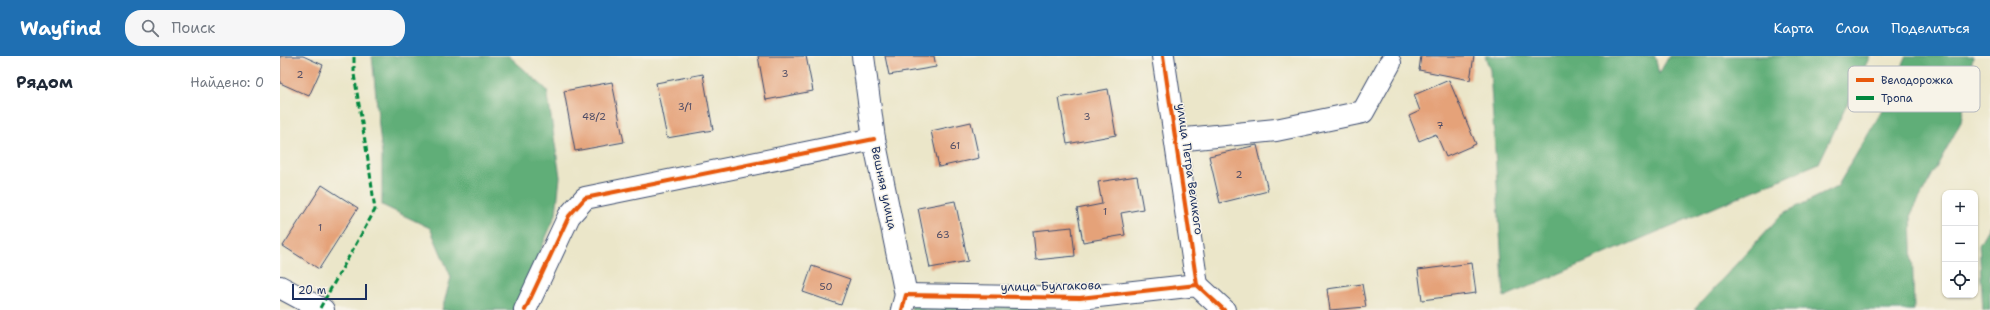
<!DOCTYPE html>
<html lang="ru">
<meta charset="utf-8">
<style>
body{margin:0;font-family:"Shantell Sans",sans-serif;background:#f6f6f7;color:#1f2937}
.controls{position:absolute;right:12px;bottom:12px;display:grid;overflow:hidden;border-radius:8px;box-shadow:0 1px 3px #0004}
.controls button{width:36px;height:36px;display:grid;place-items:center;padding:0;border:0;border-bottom:1px solid #e0e1e3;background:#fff;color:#1f2937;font:20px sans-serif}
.scale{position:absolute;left:12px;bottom:10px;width:75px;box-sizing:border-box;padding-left:4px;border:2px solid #1b2f5e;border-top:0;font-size:11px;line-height:14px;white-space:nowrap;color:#1b2f5e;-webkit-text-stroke:3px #f7f3e8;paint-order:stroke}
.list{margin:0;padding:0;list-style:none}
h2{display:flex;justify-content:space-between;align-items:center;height:52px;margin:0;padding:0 16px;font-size:17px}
h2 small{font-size:13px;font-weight:400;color:#747a83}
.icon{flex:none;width:22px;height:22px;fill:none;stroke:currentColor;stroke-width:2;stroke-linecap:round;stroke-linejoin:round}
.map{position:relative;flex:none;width:1710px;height:254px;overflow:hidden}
header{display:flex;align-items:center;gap:24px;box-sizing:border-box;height:56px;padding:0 20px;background:#1f6fb2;color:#fff}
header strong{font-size:19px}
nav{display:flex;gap:22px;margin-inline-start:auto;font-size:14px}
.search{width:280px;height:36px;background:#f6f6f7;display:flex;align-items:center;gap:10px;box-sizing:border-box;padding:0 14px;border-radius:16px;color:#747a83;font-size:15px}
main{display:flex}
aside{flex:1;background:#fff}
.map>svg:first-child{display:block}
.forest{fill:#60ae78;stroke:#3e6e6b}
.building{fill:#e5a279}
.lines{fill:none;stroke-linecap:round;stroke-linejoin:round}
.minor-casing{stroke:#3a4a6e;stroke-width:24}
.minor{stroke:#fff;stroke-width:22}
.quiet{stroke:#00873e;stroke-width:3;stroke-dasharray:6 3;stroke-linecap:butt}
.cycleway-casing{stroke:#f7f3e8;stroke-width:6}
.cycleway{stroke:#e8590c;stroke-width:4}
.labels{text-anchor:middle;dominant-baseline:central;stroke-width:3;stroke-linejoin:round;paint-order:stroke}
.number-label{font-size:10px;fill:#4e4c65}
.street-label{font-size:12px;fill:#1b2f5e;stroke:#f7f3e8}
.key{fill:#f7f3e8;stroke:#b5b8bf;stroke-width:1}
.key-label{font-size:11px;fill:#1b2f5e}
</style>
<header>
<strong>Wayfind</strong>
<div class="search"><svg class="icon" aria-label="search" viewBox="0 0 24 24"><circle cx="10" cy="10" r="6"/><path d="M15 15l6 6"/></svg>Поиск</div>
<nav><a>Карта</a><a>Слои</a><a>Поделиться</a></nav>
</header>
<main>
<aside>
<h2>Рядом<small>Найдено: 0</small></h2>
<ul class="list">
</ul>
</aside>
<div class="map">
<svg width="1710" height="254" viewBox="0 0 1710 254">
<rect width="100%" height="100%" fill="#f7f3e8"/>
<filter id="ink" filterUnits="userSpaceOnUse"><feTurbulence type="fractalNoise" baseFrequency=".025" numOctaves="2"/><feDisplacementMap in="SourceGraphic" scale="8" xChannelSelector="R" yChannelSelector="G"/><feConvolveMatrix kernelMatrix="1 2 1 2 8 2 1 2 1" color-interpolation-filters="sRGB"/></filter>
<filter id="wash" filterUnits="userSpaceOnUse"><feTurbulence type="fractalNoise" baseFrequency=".012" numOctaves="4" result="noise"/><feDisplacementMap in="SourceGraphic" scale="16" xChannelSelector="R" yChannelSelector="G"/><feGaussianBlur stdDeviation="0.9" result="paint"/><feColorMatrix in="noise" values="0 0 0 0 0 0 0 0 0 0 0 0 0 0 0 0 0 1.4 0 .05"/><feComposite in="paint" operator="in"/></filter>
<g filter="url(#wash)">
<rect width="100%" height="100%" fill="#ebe6c9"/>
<g class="forest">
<polygon points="92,0 229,0 267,34 280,121 276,158 235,254 162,254 171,221 150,172 102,149 102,100"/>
<polygon points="1205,0 1375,0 1379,18 1389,0 1590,0 1539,107 1224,241 1210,14"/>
<polygon points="1627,0 1693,0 1681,66 1631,158 1634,254 1414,254 1502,158 1557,131 1606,48"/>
<polygon points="1710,169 1710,254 1703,254 1699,188"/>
<polygon points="633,245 784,254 631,254"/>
</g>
<g id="blocks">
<g class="building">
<polygon points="0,0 23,0 43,9 29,40 0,27"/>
<polygon points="478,0 526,0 533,35 486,44"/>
<polygon points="605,0 654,0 656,11 609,19"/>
<polygon points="1141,0 1194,0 1190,24 1139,14"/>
<polygon points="423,18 433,74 387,82 376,27"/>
<polygon points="1169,24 1196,88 1166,101 1156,78 1139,85 1129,60 1140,55 1134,39"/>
<polygon points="332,26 344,86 295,95 284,35"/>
<polygon points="828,33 836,79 787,88 779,42"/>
<polygon points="691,66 699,102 659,111 651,75"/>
<polygon points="977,89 988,135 940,147 929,100"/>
<polygon points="857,120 863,153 841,157 845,179 803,186 797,153 822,148 818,126"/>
<polygon points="42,129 78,152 39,213 3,190"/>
<polygon points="675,145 688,205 650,212 638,152"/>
<polygon points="792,171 795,200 756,204 753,175"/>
<polygon points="1192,207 1196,237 1142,244 1138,214"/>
<polygon points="532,210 570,223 561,249 523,236"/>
<polygon points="1082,228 1086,251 1050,254 1047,233"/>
</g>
</g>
</g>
<g filter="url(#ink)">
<use href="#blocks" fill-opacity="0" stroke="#3a4a6e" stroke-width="1"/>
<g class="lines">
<g class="minor-casing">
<g id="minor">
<polyline points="583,0 594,83 626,239"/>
<polyline points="883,0 917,229"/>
<polyline points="896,84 996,74 1083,56 1110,7"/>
<polyline points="0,231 43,254"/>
<polyline points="245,254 289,160 305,142 594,83"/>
<polyline points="622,254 626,239 800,242 917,229 944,254"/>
</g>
</g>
<use href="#minor" class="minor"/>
<polyline class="quiet" points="40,252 95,154 89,110 74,18 74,0"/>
<g class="cycleway-casing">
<g id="cycleway">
<polyline points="883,0 917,229"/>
<polyline points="245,254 289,160 305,142 594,83"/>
<polyline points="622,254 626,239 800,242 917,229 944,254"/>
</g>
</g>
<use href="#cycleway" class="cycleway"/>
</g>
</g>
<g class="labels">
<g class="number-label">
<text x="505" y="17">3</text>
<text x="20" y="18">2</text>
<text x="405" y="50">3/1</text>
<text x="314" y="60">48/2</text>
<text x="807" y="60">3</text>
<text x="1160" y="69">7</text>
<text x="675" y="89">61</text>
<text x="959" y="118">2</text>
<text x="825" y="155">1</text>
<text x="40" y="171">1</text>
<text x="663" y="178">63</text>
<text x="546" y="230">50</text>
</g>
<g class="street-label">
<text transform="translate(910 113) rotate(82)">улица Петра Великого</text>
<text transform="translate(604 132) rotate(78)">Вешняя улица</text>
<text transform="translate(771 230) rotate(-1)">улица Булгакова</text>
</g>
</g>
<rect x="1568" y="10" width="132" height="46" rx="6" class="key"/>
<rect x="1576" y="22" width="18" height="4" fill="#e8590c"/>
<rect x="1576" y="40" width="18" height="4" fill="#00873e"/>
<g class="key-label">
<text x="1601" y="28">Велодорожка</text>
<text x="1601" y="46">Тропа</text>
</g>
</svg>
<div class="controls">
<button>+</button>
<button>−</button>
<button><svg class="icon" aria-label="locate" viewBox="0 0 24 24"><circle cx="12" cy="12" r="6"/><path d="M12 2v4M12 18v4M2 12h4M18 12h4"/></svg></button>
</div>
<div class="scale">20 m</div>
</div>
</main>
